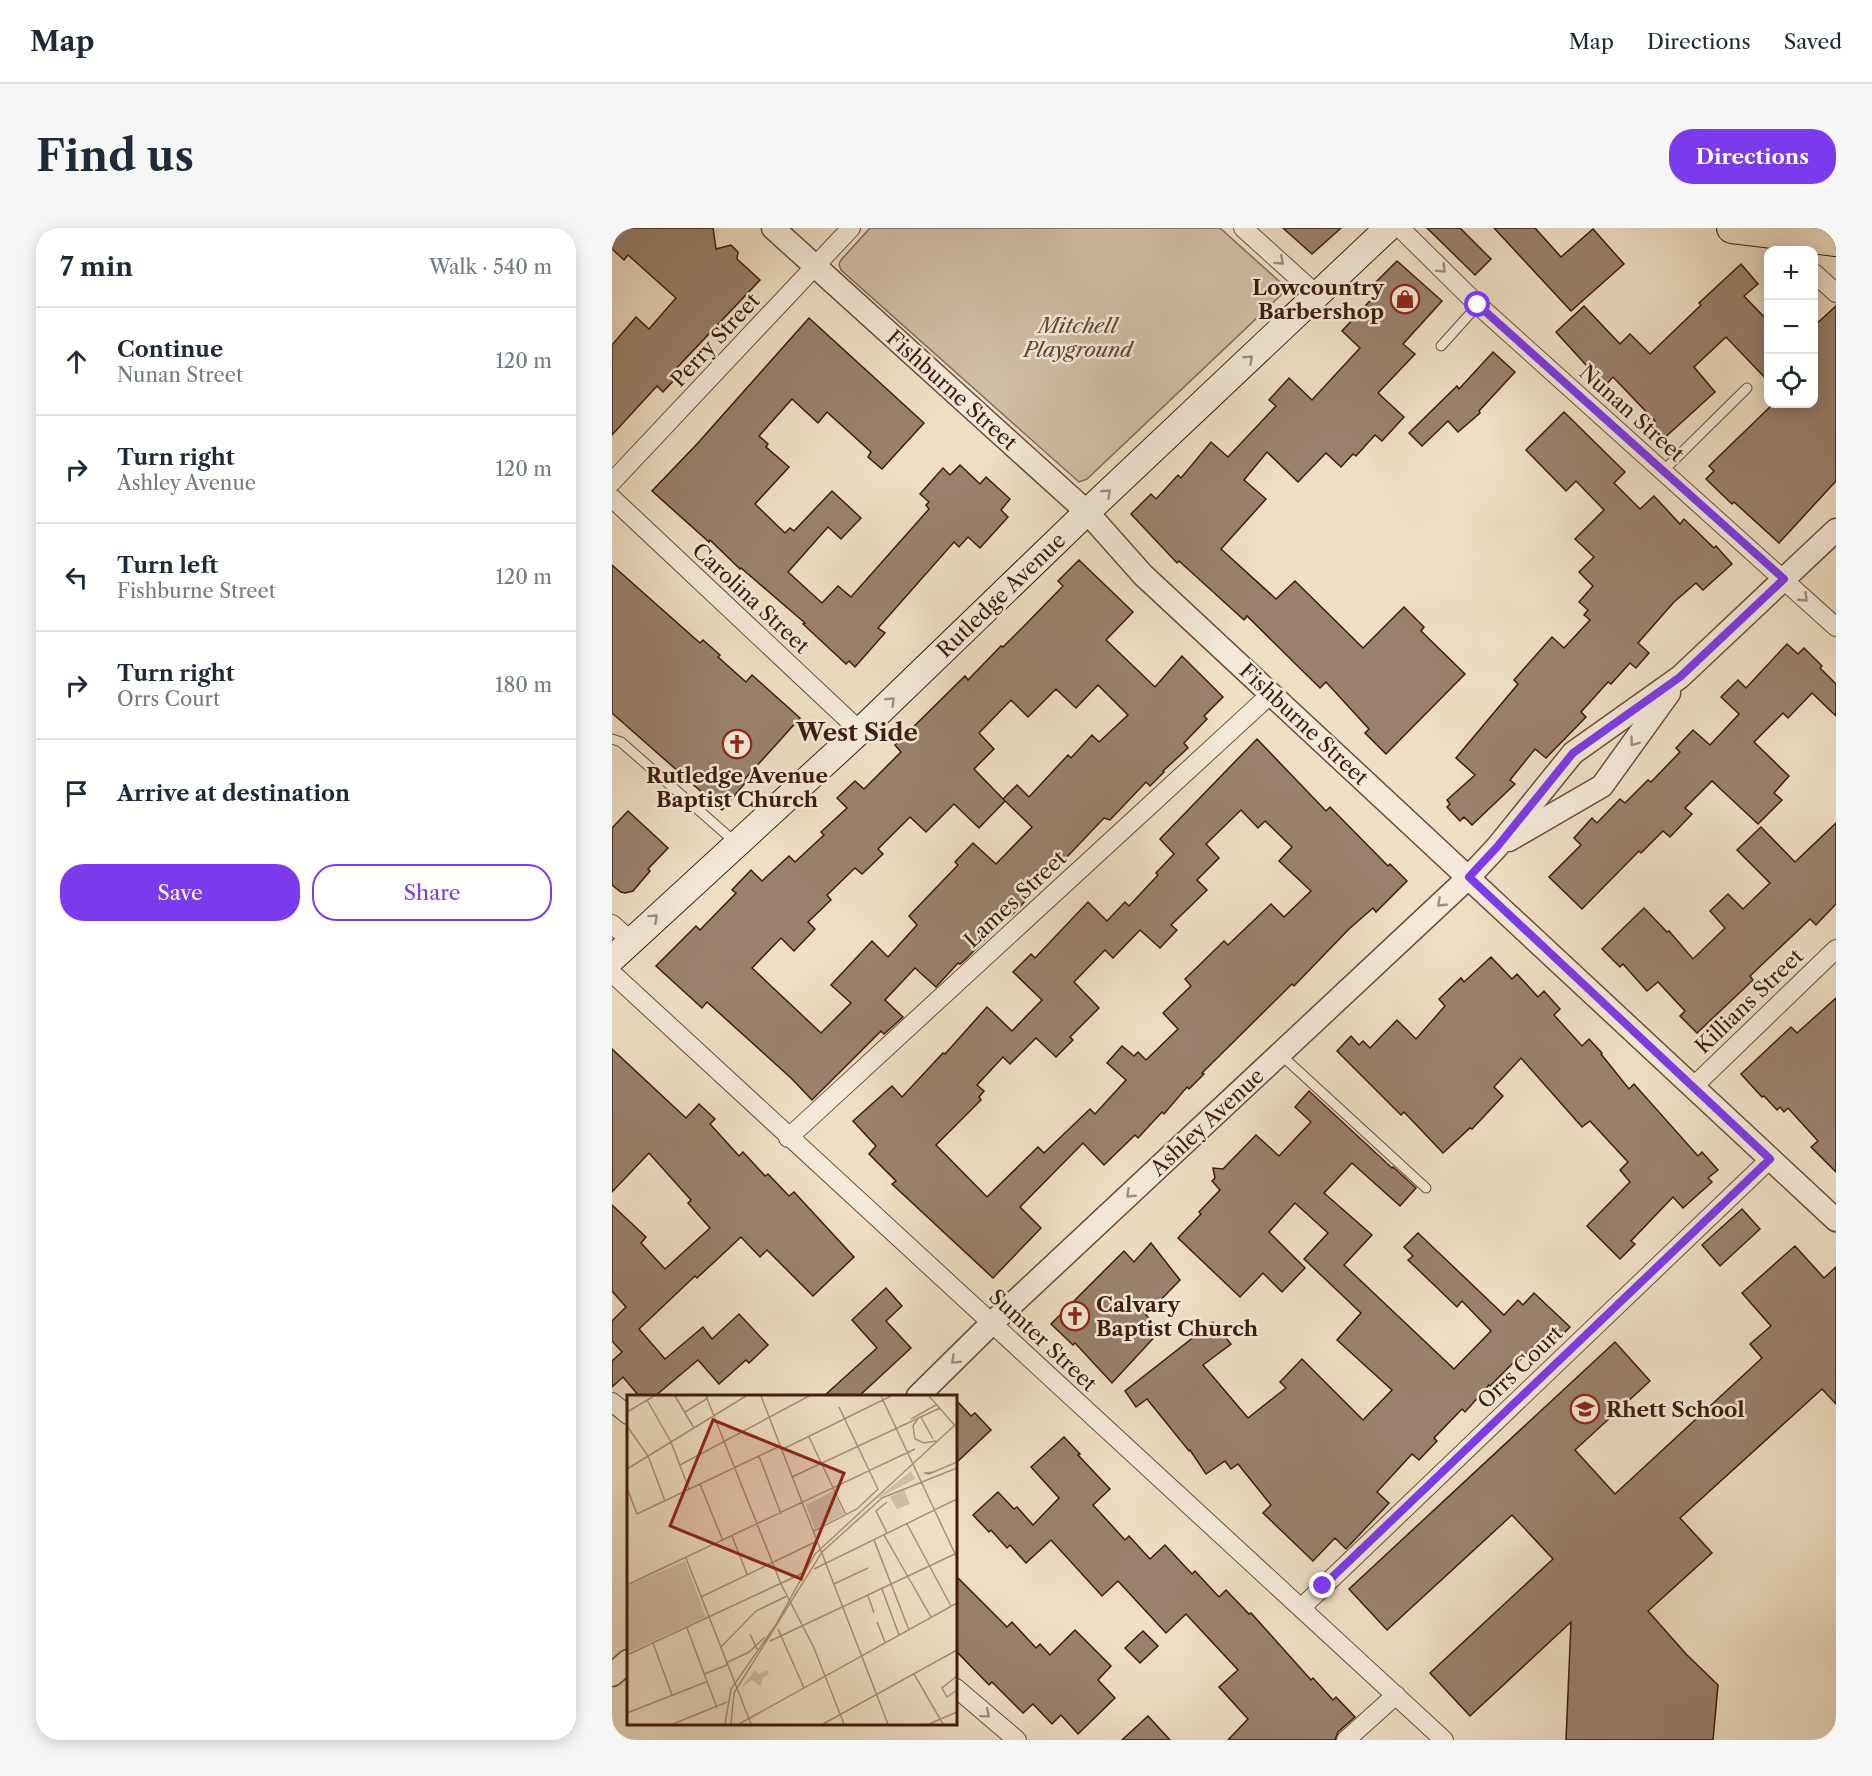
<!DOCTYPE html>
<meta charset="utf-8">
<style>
body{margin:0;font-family:"Libre Caslon Text",serif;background:#f6f6f7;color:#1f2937}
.controls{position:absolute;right:18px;top:18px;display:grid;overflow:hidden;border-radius:12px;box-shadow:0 3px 15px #0003}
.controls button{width:54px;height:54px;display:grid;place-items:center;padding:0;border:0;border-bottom:2px solid #e0e1e3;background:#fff;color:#1f2937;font:30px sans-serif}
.stop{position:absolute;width:18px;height:18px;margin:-14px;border:4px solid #7c3aed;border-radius:50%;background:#fff}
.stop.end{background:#7c3aed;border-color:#fff;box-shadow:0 2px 6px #0008}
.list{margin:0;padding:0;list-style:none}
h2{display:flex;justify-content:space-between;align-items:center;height:78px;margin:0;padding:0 24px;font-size:26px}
h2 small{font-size:20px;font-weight:400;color:#747a83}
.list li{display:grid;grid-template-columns:39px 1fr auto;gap:18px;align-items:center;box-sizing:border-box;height:108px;padding:0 24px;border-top:2px solid #e0e1e3}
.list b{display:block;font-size:22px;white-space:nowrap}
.list p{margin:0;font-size:20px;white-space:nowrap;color:#747a83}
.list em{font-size:20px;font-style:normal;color:#747a83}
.actions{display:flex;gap:12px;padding:18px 24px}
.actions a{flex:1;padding:14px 0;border:2px solid #7c3aed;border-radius:24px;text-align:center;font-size:21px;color:#7c3aed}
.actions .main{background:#7c3aed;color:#fff}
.icon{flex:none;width:33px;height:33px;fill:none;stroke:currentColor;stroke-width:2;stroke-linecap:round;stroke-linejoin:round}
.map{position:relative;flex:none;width:1224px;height:1512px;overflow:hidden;border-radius:24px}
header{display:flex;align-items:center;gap:36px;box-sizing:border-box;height:84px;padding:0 30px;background:#fff;border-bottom:2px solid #e0e1e3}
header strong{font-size:28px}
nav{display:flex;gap:33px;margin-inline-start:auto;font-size:21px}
.intro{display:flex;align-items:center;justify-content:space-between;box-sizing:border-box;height:144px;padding:0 36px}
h1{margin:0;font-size:42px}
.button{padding:15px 27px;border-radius:24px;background:#7c3aed;color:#fff;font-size:21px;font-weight:700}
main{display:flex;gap:36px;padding:0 36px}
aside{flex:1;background:#fff;border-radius:24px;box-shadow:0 3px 15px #0003}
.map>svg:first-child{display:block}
.green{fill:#d2bea6;stroke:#886d5a;stroke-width:1.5}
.building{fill:#9b816d;stroke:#3e1c0d;stroke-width:1.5;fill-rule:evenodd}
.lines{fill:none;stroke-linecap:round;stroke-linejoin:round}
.service-casing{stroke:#6a4d3b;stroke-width:11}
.minor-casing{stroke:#6a4d3b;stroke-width:20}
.tertiary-casing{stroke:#6a4d3b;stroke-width:25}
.secondary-casing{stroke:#3e1c0d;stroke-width:28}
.trunk-casing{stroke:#3e1c0d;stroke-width:32}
.service{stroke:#f5ead9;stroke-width:9}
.minor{stroke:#f5ead9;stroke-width:18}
.tertiary{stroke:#f5ead9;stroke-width:22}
.secondary{stroke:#f5ead9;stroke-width:26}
.trunk{stroke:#f0dfc5;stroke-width:30}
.oneway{stroke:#a38d7d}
.route{stroke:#7c3aed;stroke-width:8}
.labels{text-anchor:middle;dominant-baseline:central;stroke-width:5;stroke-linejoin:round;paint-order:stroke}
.poi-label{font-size:21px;font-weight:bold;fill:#3e1c0d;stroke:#f5ead9;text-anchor:start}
.park-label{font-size:21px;font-style:italic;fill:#634433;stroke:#f5ead9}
.street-label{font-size:21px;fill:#3e1c0d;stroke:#f5ead9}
.quarter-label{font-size:24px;font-weight:bold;fill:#3e1c0d;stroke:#f5ead9}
.inset-road{fill:none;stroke:#a9917b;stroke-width:1.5}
.view{fill:#8f2418;fill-opacity:0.15;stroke:#8f2418;stroke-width:3}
.inset-edge{fill:none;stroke:#3e1c0d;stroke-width:3}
</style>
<header>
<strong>Map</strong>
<nav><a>Map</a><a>Directions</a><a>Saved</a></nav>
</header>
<div class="intro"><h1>Find us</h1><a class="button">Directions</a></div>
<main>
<aside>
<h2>7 min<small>Walk · 540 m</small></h2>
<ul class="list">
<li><svg class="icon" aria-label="ahead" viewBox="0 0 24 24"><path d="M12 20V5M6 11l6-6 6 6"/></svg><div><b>Continue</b><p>Nunan Street</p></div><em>120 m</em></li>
<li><svg class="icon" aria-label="right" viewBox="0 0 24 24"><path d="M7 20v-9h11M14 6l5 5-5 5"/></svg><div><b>Turn right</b><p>Ashley Avenue</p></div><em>120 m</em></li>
<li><svg class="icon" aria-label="left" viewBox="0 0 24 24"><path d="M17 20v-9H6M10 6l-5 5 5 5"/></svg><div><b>Turn left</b><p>Fishburne Street</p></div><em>120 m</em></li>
<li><svg class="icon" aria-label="right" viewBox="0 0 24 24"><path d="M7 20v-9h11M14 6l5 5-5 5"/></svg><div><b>Turn right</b><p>Orrs Court</p></div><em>180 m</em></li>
<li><svg class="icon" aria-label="arrive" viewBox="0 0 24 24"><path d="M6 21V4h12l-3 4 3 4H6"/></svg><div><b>Arrive at destination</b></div></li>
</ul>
<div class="actions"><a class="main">Save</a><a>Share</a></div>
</aside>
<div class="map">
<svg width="1224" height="1512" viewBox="0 0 1224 1512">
<rect width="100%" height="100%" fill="#f0dfc5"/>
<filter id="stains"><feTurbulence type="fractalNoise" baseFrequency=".00333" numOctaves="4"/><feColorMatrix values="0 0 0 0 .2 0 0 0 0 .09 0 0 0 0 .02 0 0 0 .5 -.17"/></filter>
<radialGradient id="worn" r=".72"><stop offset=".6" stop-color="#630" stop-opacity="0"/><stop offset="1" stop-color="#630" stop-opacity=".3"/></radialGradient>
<path class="green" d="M258 0H608L667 53C673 59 673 63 667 69L475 251 467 254 229 42 227 36 229 32Z"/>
<g class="building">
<polygon points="0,0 101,0 104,21 119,17 126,24 125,31 148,52 59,146 64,150 51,164 45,158 0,207 0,117 24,89 37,101 64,70 16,27 12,32 0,21"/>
<polygon points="671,0 729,0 700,26"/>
<polygon points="815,0 848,0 879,31 863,47"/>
<polygon points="882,0 923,0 949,29 981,1 1012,36 959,83"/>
<polygon points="785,33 830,73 791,116 803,126 766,165 792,189 770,213 763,207 744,228 741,226 729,239 714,225 686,254 655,224 632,252 654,271 609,321 664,371 683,353 751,420 792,379 812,399 809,403 853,446 774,526 753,505 757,501 714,454 708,460 635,388 632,392 567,333 565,335 519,286 539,266 544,271 566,247 569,250 599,214 616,229 664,178 657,172 677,150 700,172 748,120 730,103 767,63 761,57"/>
<polygon points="1129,36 1146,56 1132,68 1156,93 1156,153 1114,109 1082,139 1103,164 1049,213 1036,199 1043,193 1001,149 993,158 944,104 972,78 1008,116 1018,106 1038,126 1089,77 1087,75"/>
<polygon points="1224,78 1224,253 1167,315 1122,274 1120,276 1094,251 1102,243 1097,238 1161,176 1202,176 1202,98"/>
<polygon points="197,90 312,195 270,241 256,229 259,224 215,184 206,195 180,171 147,208 156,216 154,219 177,239 143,276 173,305 178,300 182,303 220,263 249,290 229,311 216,299 176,344 210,375 226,358 239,369 317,281 314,277 317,274 308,266 331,240 338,247 348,237 368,256 374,249 398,271 389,282 396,289 368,320 356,309 347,319 342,314 266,400 273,405 243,439 237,433 234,436 191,396 193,395 129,340 128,341 98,312 97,314 40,263 85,216"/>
<polygon points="881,124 903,144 867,183 868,185 846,204 836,193 810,218 797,205 845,158 847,161"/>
<polygon points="952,184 1013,244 1002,255 1028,281 1042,268 1068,296 1072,291 1102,320 1104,318 1120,336 1091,362 1084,355 1062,374 1026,415 1037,425 1024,440 1018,435 999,456 996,454 969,484 974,489 934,530 923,521 898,552 903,556 860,597 852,589 848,593 835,579 838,576 835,572 863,547 844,530 906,456 902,452 940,409 952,420 978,392 972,387 976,382 967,374 981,358 967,344 982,329 963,311 992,282 964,253 954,263 914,222"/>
<path d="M467 332 521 384 494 412 543 459 570 428 611 469 592 488 595 491 572 515 576 520 551 543 552 544 538 558 534 554 498 592 492 590 453 631 451 629 415 666 418 668 399 688 398 686 355 730 348 736 346 735 324 759 303 740 273 772 291 789 272 806 269 803 200 872 179 850 95 774 90 780 44 738 84 698 88 702 124 665 120 662 139 642 150 653 177 628 183 634 212 607 209 604 235 580 225 570 243 553 252 561 289 524 283 517 353 448 356 452 389 418 391 419 414 396 451 358 446 353ZM486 457 516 487 487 514 480 507 459 530 456 527 417 569 405 557 391 571 420 599 384 636 361 615 343 634 346 637 297 688 305 697 276 729 260 713 219 757 239 775 209 805 140 740 169 710 182 723 203 701 196 694 219 672 215 667 243 640 250 646 271 626 266 621 298 589 314 604 342 576 367 600 393 573 362 541 382 521 367 505 399 472 416 489 444 461 464 480Z"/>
<polygon points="0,337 88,415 91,412 108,427 106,429 134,454 140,447 188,490 132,552 134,554 110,582 0,485"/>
<polygon points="1175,416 1186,426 1192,420 1210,438 1208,440 1224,456 1224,488 1200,465 1176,490 1171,485 1142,514 1177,548 1162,565 1170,572 1146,596 1100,553 1073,580 1080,586 1058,609 1051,603 1029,625 1027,623 970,681 937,649 969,617 962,610 980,590 985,595 1008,571 1013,575 1036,552 1039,554 1068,524 1064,520 1081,502 1098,517 1127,486 1109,469 1126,452 1134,460"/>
<path d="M645 511 714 583 718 579 776 638 778 636 795 653 764 684 761 680 737 701 682 758 680 756 590 845 592 846 577 861 575 859 552 886 550 884 526 910 523 907 492 937 471 915 408 979 429 1000 381 1050 280 956 284 953 257 926 264 918 241 893 280 858 290 869 331 825 333 826 375 779 400 803 430 772 401 744 419 726 423 730 476 674 495 693 513 674 517 678 546 647 544 645 562 626 548 611ZM629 582 646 600 653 593 680 619 667 633 699 663 672 689 659 676 616 717 612 713 573 751 579 758 551 785 566 801 534 832 526 824 522 828 510 818 495 835 514 852 483 886 478 881 432 925 426 919 375 969 324 917 369 872 367 869 372 863 365 857 391 829 398 836 424 810 444 829 461 812 458 809 487 780 462 754 493 722 501 730 528 702 548 720 565 702 559 697 595 662 585 652 607 630 594 616Z"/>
<polygon points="16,583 56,620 36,641 38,643 21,663 13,665 9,664 0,657 0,600"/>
<polygon points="1224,595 1224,676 1204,697 1198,691 1138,748 1141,752 1085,805 1068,788 1073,783 1046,754 1035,763 1011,736 1008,739 990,721 1032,680 1055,704 1057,703 1081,731 1113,700 1098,683 1116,666 1131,681 1158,655 1125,622 1149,599 1183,634"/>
<polygon points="879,729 900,751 905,746 926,769 932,763 948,781 942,787 970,818 977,811 990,825 989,826 1017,861 1022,856 1086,928 1090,924 1106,942 1096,950 1100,954 1071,980 1061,969 1019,1013 1023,1016 1008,1031 975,998 1018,954 1008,942 1016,934 978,893 970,899 909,830 882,859 891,868 860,901 858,900 831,925 792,884 789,887 725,823 739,808 747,817 751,813 758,820 785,792 804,811 833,778 827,771 849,750 852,754"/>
<polygon points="1224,770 1224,944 1199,919 1206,913 1176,880 1172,884 1168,879 1165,882 1152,868 1150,869 1129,846 1179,799 1185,805"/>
<polygon points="0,821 74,890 87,876 103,891 98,896 127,928 131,924 153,948 156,946 177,968 182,964 242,1029 201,1068 155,1022 148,1029 129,1009 85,1050 83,1048 27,1101 53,1131 91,1099 100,1111 127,1086 156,1117 137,1135 134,1132 107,1156 86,1132 43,1168 27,1168 11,1149 0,1159 0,1133 10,1124 0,1113 0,1093 14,1079 0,1063 0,977 34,1009 29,1015 53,1041 98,1000 76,975 79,972 37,925 0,964"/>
<polygon points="697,863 780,940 781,939 804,960 788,978 740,935 712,965 760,1007 732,1037 842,1141 879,1103 850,1073 845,1079 796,1032 801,1028 792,1019 806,1005 892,1087 906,1072 911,1077 922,1065 958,1099 939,1118 930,1110 907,1133 905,1131 878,1158 877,1157 853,1184 850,1181 822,1210 825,1213 807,1232 800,1226 765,1264 777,1275 734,1321 723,1310 701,1333 651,1285 659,1277 626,1236 619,1241 613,1233 594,1246 578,1222 577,1223 535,1171 524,1179 513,1163 601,1094 619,1116 591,1137 636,1190 674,1160 668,1154 690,1131 751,1192 780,1162 725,1112 749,1085 692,1031 716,1005 683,975 657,1004 693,1040 670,1064 651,1045 628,1069 566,1010 589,986 587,984 608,962 600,953 603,950 601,940 611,941 644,907 667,928 699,894 683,879"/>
<polygon points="1130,981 1148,1001 1108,1038 1090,1017"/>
<polygon points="539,1015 568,1052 534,1087 548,1103 500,1155 463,1115 461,1117 439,1096 512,1023 522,1034"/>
<polygon points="1183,1018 1212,1050 1224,1039 1224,1176 1210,1161 1068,1290 1100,1325 1036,1383 1074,1426 1106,1457 1101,1512 954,1512 959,1394 858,1488 818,1445 941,1331 900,1287 775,1402 737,1361 1003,1114 1038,1153 963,1222 1003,1266 1150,1130 1138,1116 1159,1098 1130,1065"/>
<polygon points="274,1060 290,1078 274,1093 299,1120 247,1168 212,1168 265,1120 240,1092"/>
<polygon points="344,1172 359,1188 363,1185 379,1202 344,1235"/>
<polygon points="452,1209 468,1226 466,1227 498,1261 481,1277 513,1312 517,1308 538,1331 553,1317 580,1346 583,1343 607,1369 614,1362 637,1386 639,1385 699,1452 701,1450 721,1472 724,1469 743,1489 726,1504 723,1512 616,1512 636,1491 607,1459 626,1442 574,1386 554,1405 506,1353 490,1368 439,1312 414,1335 398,1317 395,1320 379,1302 377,1304 361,1287 386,1264 402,1281 405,1279 421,1297 447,1270 419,1239"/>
<polygon points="344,1348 395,1399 400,1394 424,1420 428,1416 438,1427 463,1402 499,1438 486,1452 503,1470 466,1506 449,1487 440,1496 421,1476 411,1485 380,1454 377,1457 344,1423"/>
<polygon points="531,1403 546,1418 528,1435 513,1420"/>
<polygon points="536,1488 558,1512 510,1512"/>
</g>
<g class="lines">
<g class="service-casing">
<g id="service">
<polyline points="829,118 866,77"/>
<polyline points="1051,243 1135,160"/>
<polyline points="0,511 9,514 123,614"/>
<polyline points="668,826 814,960"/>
</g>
</g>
<g class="minor-casing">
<g id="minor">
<polyline points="631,0 705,67"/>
<polyline points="788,0 866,77 1224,399"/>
<polyline points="1202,45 1224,65"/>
<polyline points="0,254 239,0"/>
<polyline points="0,270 248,503"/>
<polyline points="0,696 18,712"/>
<polyline points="0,745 832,1512"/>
<polyline points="1082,858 1224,721"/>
<polyline points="176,910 660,465"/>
<polyline points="0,1174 16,1187"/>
<polyline points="690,1379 1158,931"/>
<polyline points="344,1460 405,1512"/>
<polyline points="734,1512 784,1467"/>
</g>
</g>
<g class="tertiary-casing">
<g id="tertiary">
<polyline points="161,0 475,284 531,347 1224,992"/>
<polyline points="897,612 990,558 1057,465"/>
<polyline points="306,1168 380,1095 857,649 885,619 961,525 1068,449 1224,302"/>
<polyline points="0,1447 16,1433"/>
</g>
</g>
<g class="secondary-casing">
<polyline id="secondary" points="0,731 248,503 475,284 776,0"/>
</g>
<g class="trunk-casing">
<polyline id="trunk" points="1120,0 1224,13"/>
</g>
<use href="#service" class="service"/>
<use href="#minor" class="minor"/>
<use href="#tertiary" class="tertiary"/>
<use href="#secondary" class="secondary"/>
<use href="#trunk" class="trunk"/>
</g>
<defs><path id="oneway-chevron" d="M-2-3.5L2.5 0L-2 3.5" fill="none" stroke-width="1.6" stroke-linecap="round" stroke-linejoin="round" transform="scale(1.5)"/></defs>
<g class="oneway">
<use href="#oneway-chevron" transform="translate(668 33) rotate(42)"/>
<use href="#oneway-chevron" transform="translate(830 41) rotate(44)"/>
<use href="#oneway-chevron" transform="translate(637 131) rotate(-43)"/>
<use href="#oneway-chevron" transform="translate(495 265) rotate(-43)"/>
<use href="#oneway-chevron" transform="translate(1192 370) rotate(43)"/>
<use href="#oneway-chevron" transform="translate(279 473) rotate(-44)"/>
<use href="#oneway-chevron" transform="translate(1022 514) rotate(126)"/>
<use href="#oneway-chevron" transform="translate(829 675) rotate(137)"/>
<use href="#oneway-chevron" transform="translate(42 690) rotate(-42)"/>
<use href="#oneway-chevron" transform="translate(518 966) rotate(137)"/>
<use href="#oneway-chevron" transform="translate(343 1132) rotate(136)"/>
<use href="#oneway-chevron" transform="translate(374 1486) rotate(40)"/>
</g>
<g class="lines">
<polyline class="route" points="711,1358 1158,931 857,649 885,619 961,525 1068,449 1172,351 866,77"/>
</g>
<defs>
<g id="shop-ring" transform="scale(1.5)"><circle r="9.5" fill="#f5ead9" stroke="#8f2418" stroke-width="1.5"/><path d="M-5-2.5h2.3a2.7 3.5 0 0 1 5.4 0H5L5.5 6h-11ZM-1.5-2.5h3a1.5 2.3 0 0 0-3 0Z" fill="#8f2418"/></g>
<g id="church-ring" transform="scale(1.5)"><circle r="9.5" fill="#f5ead9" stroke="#8f2418" stroke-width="1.5"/><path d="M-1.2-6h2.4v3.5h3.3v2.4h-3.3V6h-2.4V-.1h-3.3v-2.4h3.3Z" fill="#8f2418"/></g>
<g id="school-ring" transform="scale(1.5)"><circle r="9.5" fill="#f5ead9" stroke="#8f2418" stroke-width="1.5"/><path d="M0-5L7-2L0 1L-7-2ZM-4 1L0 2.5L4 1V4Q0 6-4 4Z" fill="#8f2418"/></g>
</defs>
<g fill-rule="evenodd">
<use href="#shop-ring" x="793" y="71"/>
<use href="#church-ring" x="125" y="516"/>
<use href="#church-ring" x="463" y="1088"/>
<use href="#school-ring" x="973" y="1181"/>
</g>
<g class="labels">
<g class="poi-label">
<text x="772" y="59" text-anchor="end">Lowcountry<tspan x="772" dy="24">Barbershop</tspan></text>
<text x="125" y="547" text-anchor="middle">Rutledge Avenue<tspan x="125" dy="24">Baptist Church</tspan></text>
<text x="484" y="1076">Calvary<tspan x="484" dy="24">Baptist Church</tspan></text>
<text x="994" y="1181">Rhett School</text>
</g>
<g class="park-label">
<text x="466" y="97">Mitchell<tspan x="466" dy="24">Playground</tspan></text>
</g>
<g class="street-label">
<text transform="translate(103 112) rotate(-47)">Perry Street</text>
<text transform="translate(340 162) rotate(42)">Fishburne Street</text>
<text transform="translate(1020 185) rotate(42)">Nunan Street</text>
<text transform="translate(389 367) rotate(-44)">Rutledge Avenue</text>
<text transform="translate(139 370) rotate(43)">Carolina Street</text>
<text transform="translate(692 496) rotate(43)">Fishburne Street</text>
<text transform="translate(403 671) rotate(-43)">Lames Street</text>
<text transform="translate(1137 773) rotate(-44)">Killians Street</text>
<text transform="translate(595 894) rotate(-43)">Ashley Avenue</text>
<text transform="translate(431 1112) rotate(43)">Sumter Street</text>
<text transform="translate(908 1139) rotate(-44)">Orrs Court</text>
</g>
<g class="quarter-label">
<text x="245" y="504">West Side</text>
</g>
</g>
<g transform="translate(15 1167)">
<rect width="330" height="330" fill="#f0dfc5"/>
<path d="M284 76 288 84 248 105ZM277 95 283 109 270 114 263 102ZM206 96 217 119 188 134 179 110ZM58 166 79 222 0 258V191ZM128 275 132 279 140 275 142 279 135 284 134 292 125 285 114 293Z" fill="#d2bea6"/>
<path class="inset-road" d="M48 1 67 33M79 1 154 189 187 253 217 329M134 1 261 329M254 1 330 163M302 1 330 33M20 5 44 47 62 94M0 17 27 1M58 17 81 3M292 22 286 31 288 44 297 48 309 46M294 22 306 44M284 24 309 10M0 31 21 61 38 106M182 42 219 120M156 54 264 1M132 61 154 119M53 70 182 1M0 74 119 1M308 77 297 78 302 79 330 67M165 82 313 13M73 89 96 146M0 93 10 119 153 51M280 129 324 211M187 136 230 114 251 94 212 12M260 138 249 116 260 107M257 140 304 222M105 141 120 179M247 145 282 235M59 163 124 329M187 174 330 104M207 189 241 173M0 190 288 54M255 194 272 240M241 201 247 218M74 202 190 146M250 227 258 247M60 233 90 313M151 234 177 293M123 239 131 256M143 246 330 158M26 248 45 300M94 252 129 216 160 201M0 260 176 178M99 268 122 257 138 242M77 279 100 270M287 279 316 329M330 281 315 293 320 302 330 295M0 318 79 287M46 329 100 307M98 329 104 294 148 231 188 159 330 28M104 329 107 298 195 157 255 103 330 73M112 329 330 208M196 329 330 255M302 329 330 317"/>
<path class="view" d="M86 25 217 78 174 184 43 131Z"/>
<rect width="330" height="330" class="inset-edge"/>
</g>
<rect width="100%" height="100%" filter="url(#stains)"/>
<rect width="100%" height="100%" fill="url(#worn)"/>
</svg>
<div class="controls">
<button>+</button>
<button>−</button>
<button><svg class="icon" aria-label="locate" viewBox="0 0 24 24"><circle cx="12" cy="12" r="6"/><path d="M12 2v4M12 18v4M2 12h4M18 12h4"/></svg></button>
</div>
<div class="stop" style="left:866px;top:77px"></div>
<div class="stop end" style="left:711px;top:1358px"></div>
</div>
</main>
